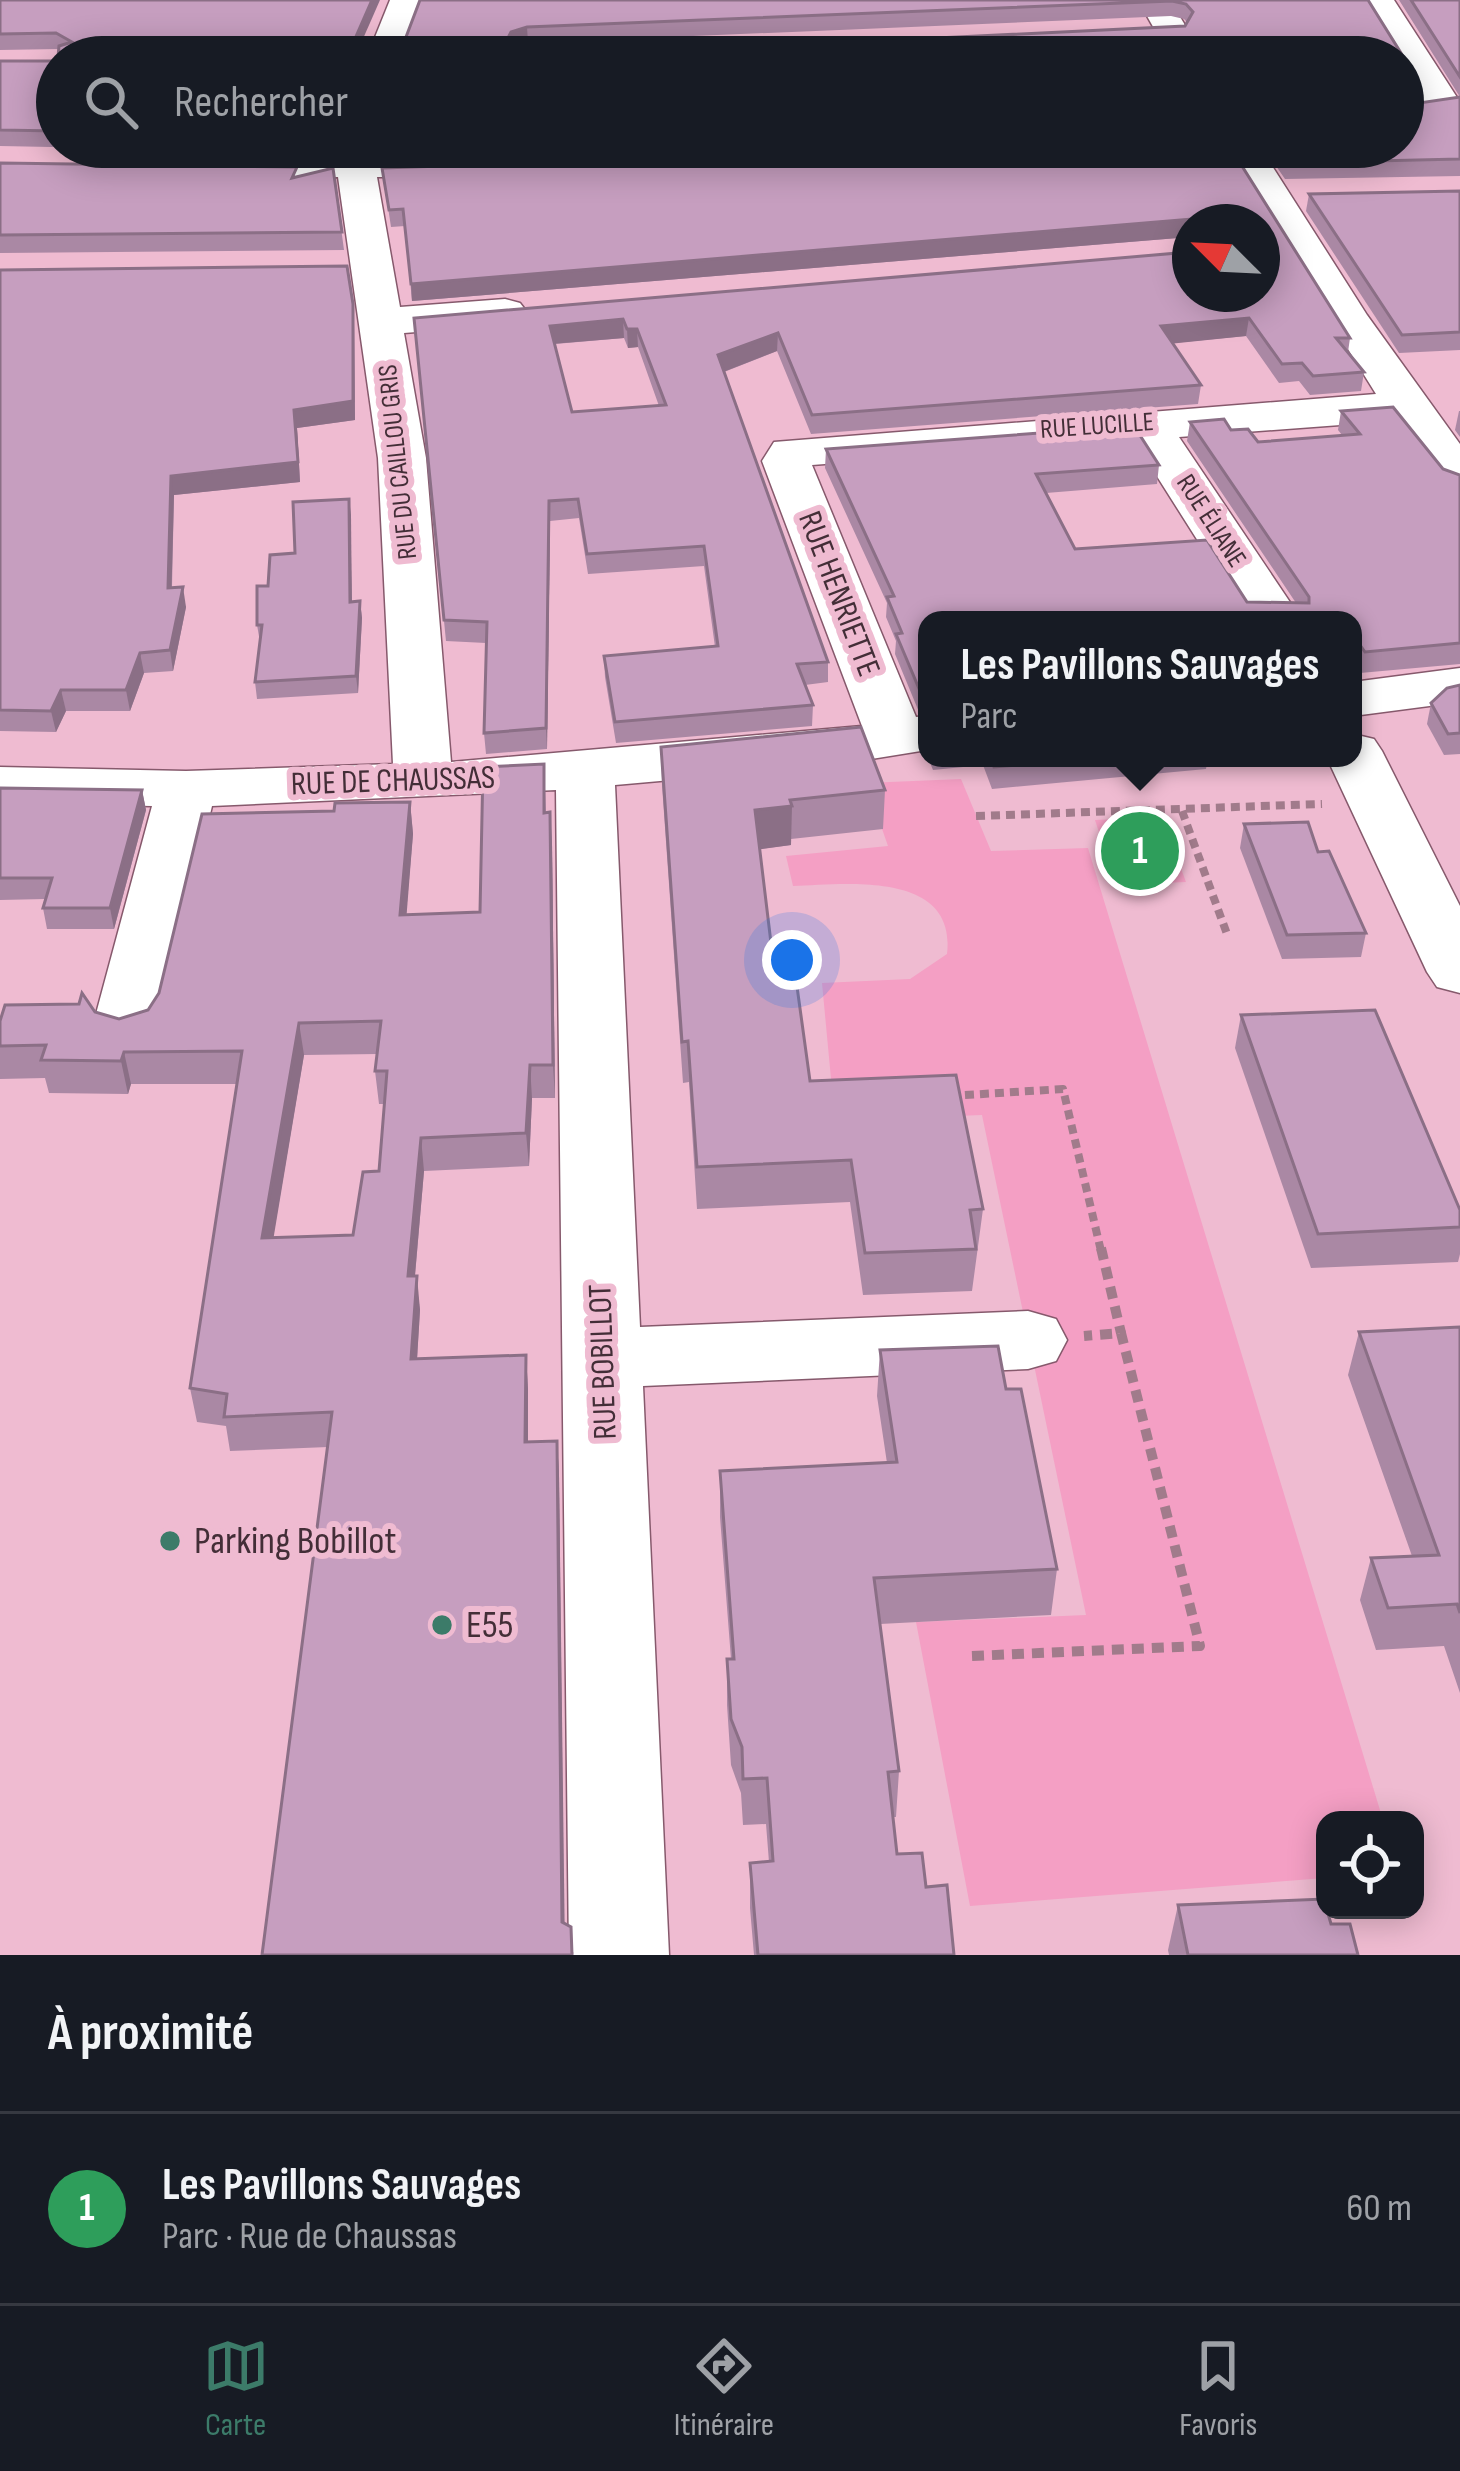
<!DOCTYPE html>
<html lang="fr">
<meta charset="utf-8">
<style>
body{margin:0;font-family:"Sofia Sans Condensed",sans-serif;background:#242831;color:#f1f3f6}
.controls{position:absolute;right:36px;bottom:36px;display:grid;overflow:hidden;border-radius:24px;box-shadow:0 6px 30px #0003}
.controls button{width:108px;height:108px;display:grid;place-items:center;padding:0;border:0;border-bottom:3px solid #363941;background:#171b24;color:#f1f3f6;font:60px sans-serif}
.compass{position:absolute;left:1172px;top:204px;width:108px;height:108px;border-radius:50%;background:#171b24;box-shadow:0 6px 30px #0003;rotate:294deg}
.you{position:absolute;left:792px;top:960px;width:42px;height:42px;margin:-30px;border:9px solid #fff;border-radius:50%;background:#1a73e8;box-shadow:0 0 0 18px #1a73e833}
.badge{display:grid;place-items:center;width:78px;height:78px;border-radius:50%;background:#3c7b69;color:#fff;font-size:39px;font-weight:700}
.pin{position:absolute;translate:-50% -50%;border:6px solid #fff;box-shadow:0 3px 12px #0006}
.popup{position:absolute;left:918px;top:611px;width:444px;height:156px;box-sizing:border-box;display:grid;place-content:center;border-radius:24px;background:#171b24;filter:drop-shadow(0 3px 9px #0005);font-size:39px;white-space:nowrap;color:#9ea1a6}
.popup b{font-size:45px;color:#f1f3f6}
.popup::after{content:'';position:absolute;left:50%;top:100%;margin-left:-24px;border:24px solid transparent;border-top-color:#171b24}
.list{margin:0;padding:0;list-style:none}
h2{display:flex;justify-content:space-between;align-items:center;height:156px;margin:0;padding:0 48px;font-size:51px}
h2 small{font-size:39px;font-weight:400;color:#9ea1a6}
.list li{display:grid;grid-template-columns:78px 1fr auto;gap:36px;align-items:center;box-sizing:border-box;height:192px;padding:0 48px;border-top:3px solid #363941}
.list b{display:block;font-size:45px;white-space:nowrap}
.list p{margin:0;font-size:39px;white-space:nowrap;color:#9ea1a6}
.list em{font-size:39px;font-style:normal;color:#9ea1a6}
.icon{flex:none;width:66px;height:66px;fill:none;stroke:currentColor;stroke-width:2;stroke-linecap:round;stroke-linejoin:round}
.map{position:relative;flex:none;width:1460px;height:1955px;overflow:hidden}
.search{position:absolute;background:#171b24;box-shadow:0 6px 30px #0003;left:36px;right:36px;top:36px;height:132px;display:flex;align-items:center;gap:30px;box-sizing:border-box;padding:0 42px;border-radius:66px;color:#9ea1a6;font-size:45px}
.sheet{height:348px;background:#171b24}
nav{display:flex;justify-content:space-around;align-items:center;box-sizing:border-box;height:168px;border-top:3px solid #363941;background:#171b24;font-size:33px;color:#9ea1a6}
nav a{display:grid;justify-items:center;gap:6px}
nav .on{color:#3c7b69}
.map>svg:first-child{display:block}
.green{fill:#f49fc4}
.lines{fill:none;stroke-linecap:round;stroke-linejoin:round}
.minor-casing{stroke:#86596c;stroke-width:3}
.path-far1{stroke:#a17b8b;stroke-width:8;stroke-dasharray:9 6;stroke-linecap:butt}
.path{stroke:#a17b8b;stroke-width:10;stroke-dasharray:12 8;stroke-linecap:butt}
.minor{fill:#fff;fill-rule:evenodd}
.wall{fill:#aa88a4;fill-rule:evenodd}
.shaded-wall{fill:#8b6f86}
.building{fill:#c69ebf;stroke:#8b6f86;stroke-width:3;fill-rule:evenodd}
.poi-dot{fill:#3c7b69;stroke:#efbbd1;stroke-width:4.5}
.labels{text-anchor:middle;dominant-baseline:central;stroke-width:12;stroke-linejoin:round;paint-order:stroke}
.far-street-label{font-size:27px;fill:#432e37;stroke:#efbbd1}
.street-label{font-size:33px;fill:#432e37;stroke:#efbbd1}
.near-poi-label{font-size:39px;fill:#432e37;stroke:#efbbd1;text-anchor:start}
</style>
<div class="map">
<svg width="1460" height="1955" viewBox="0 0 1460 1955">
<rect width="100%" height="100%" fill="#efbbd1"/>
<g class="green">
<path d="M961 779 991 851 1088 848 1383 1820H1325V1878L970 1906 916 1622 1086 1615 982 1115 835 1121 822 983 910 979 947 954C957 870 845 884 793 886L786 856 888 846 866 783Z"/>
<polygon points="1162,817 1186,882 1116,885 1095,820"/>
</g>
<g class="lines">
<g class="minor-casing">
<g id="minor">
<polygon points="390,0 422,0 401,57 367,57"/>
<polygon points="1138,0 1170,0 1204,57 1170,57"/>
<polygon points="1362,0 1394,0 1460,102 1455,110 1403,117 1403,95 1419,93 1403,68 1403,57 1396,57"/>
<polygon points="334,147 372,147 373,154 482,157 487,165 482,173 468,177 377,177 400,307 505,299 520,303 527,312 520,321 505,325 404,333 426,458 451,762 862,726 762,461 774,442 1376,394 1222,147 1260,147 1367,315 1460,444 1460,491 1443,486 1394,421 1179,437 1302,620 1248,620 1134,440 812,465 916,717 927,716 927,750 828,766 615,785 640,1327 1028,1311 1056,1319 1067,1340 1056,1361 1028,1369 643,1386 669,1955 569,1955 556,790 212,806 161,1025 151,1040 127,1047 103,1040 93,1025 152,806 0,803 0,767 186,771 393,764 378,458 338,177 205,178 191,174 186,166 191,158 205,154 335,154"/>
<polygon points="1460,668 1460,702 1353,716 1353,682"/>
<polygon points="1353,734 1374,739 1382,751 1460,906 1460,993 1437,987 1427,972 1327,758 1353,758"/>
</g>
</g>
<g class="path-far1">
<polyline points="1182,811 1227,934"/>
<polyline points="976,816 1322,804"/>
<polyline points="950,1096 1063,1089 1101,1251"/>
</g>
<g class="path">
<polyline points="1101,1248 1121,1333"/>
<polyline points="972,1656 1200,1646 1121,1333 1084,1336"/>
</g>
<use href="#minor" class="minor"/>
</g>
<g class="wall">
<polygon points="0,0 355,57 58,49 0,50"/>
<path d="M420 0H1368L1414 74 1411 89 1403 91V57H404ZM1171 16 1184 19 1187 22 1185 26 774 46H517L528 43Z"/>
<polygon points="1399,0 1460,0 1460,176 1285,179 1263,147 1403,147 1406,105 1460,97"/>
<polygon points="0,61 57,61 57,147 315,147 313,152 0,146"/>
<polygon points="398,147 549,147 398,152"/>
<path d="M1230 147 1350 338 1348 352 1364 372 1361 391 1310 395 1299 381 1279 383 1246 336 1173 343 1201 385 1198 404 811 434 777 351 724 372 828 662V682L805 685 813 705 812 726 616 743 605 677 604 656 715 647 704 566 588 574 579 518 550 521 547 749 486 754 484 733 486 643 446 641 414 318 1190 252 1262 222H1190V237L412 301 405 226 391 227 382 168ZM624 338 628 348 638 347 659 406 572 412 555 344Z"/>
<polygon points="0,163 298,177 333,168 344,250 0,253"/>
<polygon points="1460,191 1460,350 1399,353 1306,211 1309,194"/>
<polygon points="0,270 354,322 355,420 297,428 300,482 174,495 172,587 186,607 173,671 144,673 130,711 66,711 56,732 0,731"/>
<polygon points="1341,411 1443,469 1460,475 1460,664 1360,673 1353,661 1353,620 927,620 927,715 919,712 895,654 896,641 886,617 887,603 825,468 826,449 1159,465 1157,484 1046,493 1075,549 1247,602 1296,603 1187,441 1190,422 1231,430 1258,442 1342,435 1338,430"/>
<polygon points="1459,411 1460,411 1460,437 1455,430"/>
<polygon points="349,499 352,602 360,601 362,618 358,693 257,699 255,682 260,642 257,625 268,586 295,553"/>
<polygon points="1460,685 1460,754 1444,755 1427,724 1431,703"/>
<polygon points="661,747 885,790 883,829 791,839 791,845 760,849 771,943 786,972 810,1081 983,1209 972,1291 863,1295 850,1202 697,1209 689,1082 683,1083 662,785"/>
<polygon points="928,758 1208,758 1206,769 992,789 983,765 933,770"/>
<path d="M544 764 546 812 552 844 555 1098H532L529 1166 424 1171 415 1276 420 1310 417 1358 526 1355 528 1389V1442L557 1441 559 1475 564 1923 574 1955 328 1447 230 1451 226 1426 197 1422 190 1388 237 1084H131L128 1094 49 1093 45 1078 0 1079V1021L95 1012 119 1019 148 1010 334 811 410 802 413 834 406 914 480 912ZM377 1054 375 1071 379 1104H384L379 1171 353 1235 273 1237 304 1055Z"/>
<polygon points="0,788 142,790 146,810 114,929 47,929 43,908 45,899 0,900"/>
<polygon points="1244,824 1366,933 1361,957 1282,959 1240,848"/>
<polygon points="1241,1015 1460,1210 1460,1254 1458,1262 1311,1268 1235,1048"/>
<polygon points="1460,1327 1460,1693 1444,1646 1376,1650 1360,1600 1371,1558 1412,1556 1348,1375 1359,1332"/>
<polygon points="880,1350 1006,1389 1057,1569 1051,1615 880,1624 899,1771 896,1817 893,1817 897,1854 926,1887 954,1955 754,1955 750,1908 750,1863 769,1862 766,1824 743,1825 741,1793 731,1765 727,1705 727,1659 731,1659 720,1517 720,1471 887,1463 877,1396"/>
<polygon points="1178,1905 1331,1924 1358,1955 1169,1955 1168,1950"/>
</g>
<g class="shaded-wall">
<polygon points="372,0 380,0 355,57 347,57"/>
<polygon points="527,27 528,43 512,47 506,42 511,32"/>
<polygon points="1414,74 1411,89 1403,91 1403,76"/>
<polygon points="1192,219 1190,237 412,301 411,284"/>
<polygon points="353,304 354,322 355,420 297,428 300,482 174,495 171,608 168,588 171,476"/>
<polygon points="1249,318 1246,336 1159,345 1161,326"/>
<polygon points="623,319 624,338 551,344 550,326"/>
<polygon points="627,329 637,329 638,347 628,348"/>
<polygon points="778,333 777,351 718,374 718,355"/>
<polygon points="349,499 351,515 352,619 350,602"/>
<polygon points="549,501 550,521 547,749 546,728"/>
<polygon points="183,587 186,607 173,671 170,650"/>
<polygon points="360,601 362,618 358,693 356,676"/>
<polygon points="140,653 144,673 130,711 126,690"/>
<polygon points="61,690 66,711 56,732 51,711"/>
<polygon points="142,790 146,810 114,929 110,908"/>
<polygon points="410,802 413,834 404,947 400,915"/>
<polygon points="792,806 791,845 755,850 755,810"/>
<polygon points="550,812 552,844 555,1098 553,1065"/>
<polygon points="299,1023 304,1055 268,1271 262,1238"/>
<polygon points="124,1052 131,1084 128,1094 121,1061"/>
<polygon points="530,1065 532,1098 529,1166 526,1133"/>
<polygon points="421,1138 424,1171 412,1309 408,1276"/>
<polygon points="417,1276 420,1310 415,1393 411,1359"/>
<polygon points="526,1355 528,1389 528,1476 525,1442"/>
<polygon points="557,1441 559,1475 565,1955 562,1922"/>
</g>
<g class="building">
<polygon points="0,0 372,0 347,57 58,57 59,46 72,42 56,33 0,34"/>
<path d="M420 0H1368L1414 74 1403 76V57H404L406 37ZM1172 1 1186 4 1193 12 1185 26 774 46H510L506 42 511 32 527 27Z"/>
<polygon points="1411,0 1460,0 1460,77"/>
<polygon points="0,61 57,61 57,131 0,130"/>
<polygon points="1460,97 1460,159 1288,163 1277,147 1403,147 1403,102 1406,105"/>
<path d="M1028 147H1230L1350 338H1336L1364 372 1313 376 1302 363 1282 364 1249 318 1161 326 1201 385 812 415 778 333 718 355 828 662 797 664 813 705 615 722 604 656 718 646 704 546 587 554 578 499 549 501 546 728 484 733 487 622 444 620 414 318 1190 252V294H1262V222H1195L1192 219 411 284 403 209 389 210 382 168ZM623 319 627 329H637L666 405 572 412 550 326Z"/>
<polygon points="0,163 297,167 292,178 333,168 342,232 0,235"/>
<polygon points="1460,191 1460,332 1402,335 1309,194"/>
<polygon points="347,266 353,304 353,401 294,410 298,462 171,476 168,588 183,587 170,650 140,653 126,690 61,690 51,711 0,710 0,270"/>
<polygon points="1393,407 1443,469 1460,475 1460,643 1365,652 1355,638 1353,638 1353,620 927,620 927,693 920,691 896,634 902,633 887,597 894,596 826,449 1134,426 1159,465 1036,474 1075,549 1207,540 1247,602 1309,603 1309,597 1190,422 1224,419 1231,430 1248,429 1258,442 1360,434 1341,411"/>
<polygon points="349,499 350,602 360,601 356,676 255,682 262,625 257,625 257,586 268,586 270,555 295,553 293,502"/>
<polygon points="1460,685 1460,733 1448,734 1431,703 1447,688"/>
<polygon points="861,727 885,790 790,800 792,806 755,810 771,943 782,943 786,972 795,972 810,1081 956,1075 983,1209 970,1210 976,1249 865,1253 851,1160 697,1167 688,1041 682,1042 661,747"/>
<polygon points="991,758 1097,758 994,767"/>
<path d="M544 764V813L550 812 553 1065H530L526 1133 421 1138 408 1276H417L411 1359 526 1355 525 1442 557 1441 562 1922 571 1927 572 1955H262L332 1412 224 1417 227 1394 190 1388 242 1051 124 1052 121 1061 41 1060 46 1045 0 1046V1021L5 1005 79 1004 82 993 95 1012 119 1019 148 1010 159 993 202 814 334 811 335 803 410 802 400 915 480 912 483 767ZM381 1021 375 1071H387L379 1171 363 1172 353 1235 262 1238 299 1023Z"/>
<polygon points="0,788 142,790 110,908 43,908 52,878 0,878"/>
<polygon points="1308,822 1318,852 1329,851 1366,933 1287,935 1244,824"/>
<polygon points="1375,1010 1460,1210 1460,1227 1318,1234 1241,1015"/>
<polygon points="1460,1327 1460,1613 1457,1604 1388,1608 1371,1558 1439,1555 1359,1332"/>
<polygon points="998,1346 1006,1389 1021,1389 1057,1569 874,1578 899,1771 888,1772 897,1854 922,1853 926,1887 947,1885 954,1955 758,1955 750,1863 773,1861 767,1778 743,1779 742,1747 731,1719 727,1659 734,1659 720,1471 897,1462 880,1350"/>
<polygon points="1324,1899 1325,1910 1327,1910 1331,1924 1350,1924 1358,1955 1188,1955 1178,1905"/>
</g>
<g class="poi-dot">
<circle cx="170" cy="1541" r="12"/>
<circle cx="442" cy="1625" r="12"/>
</g>
<g class="labels">
<g class="far-street-label">
<text transform="translate(1097 426) rotate(-4)">RUE LUCILLE</text>
<text transform="translate(398 462) rotate(-96)">RUE DU CAILLOU GRIS</text>
<text transform="translate(1211 521) rotate(57)">RUE ÉLIANE</text>
</g>
<g class="street-label">
<text transform="translate(839 594) rotate(69)">RUE HENRIETTE</text>
<text transform="translate(393 781) rotate(-2)">RUE DE CHAUSSAS</text>
<text transform="translate(603 1362) rotate(-92)">RUE BOBILLOT</text>
</g>
<g class="near-poi-label">
<text x="194" y="1541">Parking Bobillot</text>
<text x="466" y="1625">E55</text>
</g>
</g>
</svg>
<div class="controls">
<button><svg class="icon" aria-label="locate" viewBox="0 0 24 24"><circle cx="12" cy="12" r="6"/><path d="M12 2v4M12 18v4M2 12h4M18 12h4"/></svg></button>
</div>
<svg class="compass" viewBox="-18 -18 36 36"><path d="M0-13l5 13h-10z" fill="#e53935"/><path d="M0 13l5-13h-10z" fill="#9ea1a6"/></svg>
<div class="you"></div>
<div class="pin badge" style="left:1140px;top:851px;background:#2e9e5b">1</div>
<div class="popup"><b>Les Pavillons Sauvages</b>Parc</div>
<div class="search"><svg class="icon" aria-label="search" viewBox="0 0 24 24"><circle cx="10" cy="10" r="6"/><path d="M15 15l6 6"/></svg>Rechercher</div>
</div>
<section class="sheet">
<h2>À proximité<small></small></h2>
<ul class="list">
<li><span class="badge" style="background:#2e9e5b">1</span><div><b>Les Pavillons Sauvages</b><p>Parc · Rue de Chaussas</p></div><em>60 m</em></li>
</ul>
</section>
<nav>
<a class="on"><svg class="icon" aria-label="map" viewBox="0 0 24 24"><path d="M3 6l6-2 6 2 6-2v14l-6 2-6-2-6 2zM9 4v14M15 6v14"/></svg>Carte</a>
<a><svg class="icon" aria-label="directions" viewBox="0 0 24 24"><path d="M12 3l9 9-9 9-9-9zM9 14v-3h6M13 9l2 2-2 2"/></svg>Itinéraire</a>
<a><svg class="icon" aria-label="saved" viewBox="0 0 24 24"><path d="M7 4h10v16l-5-4-5 4z"/></svg>Favoris</a>
</nav>
